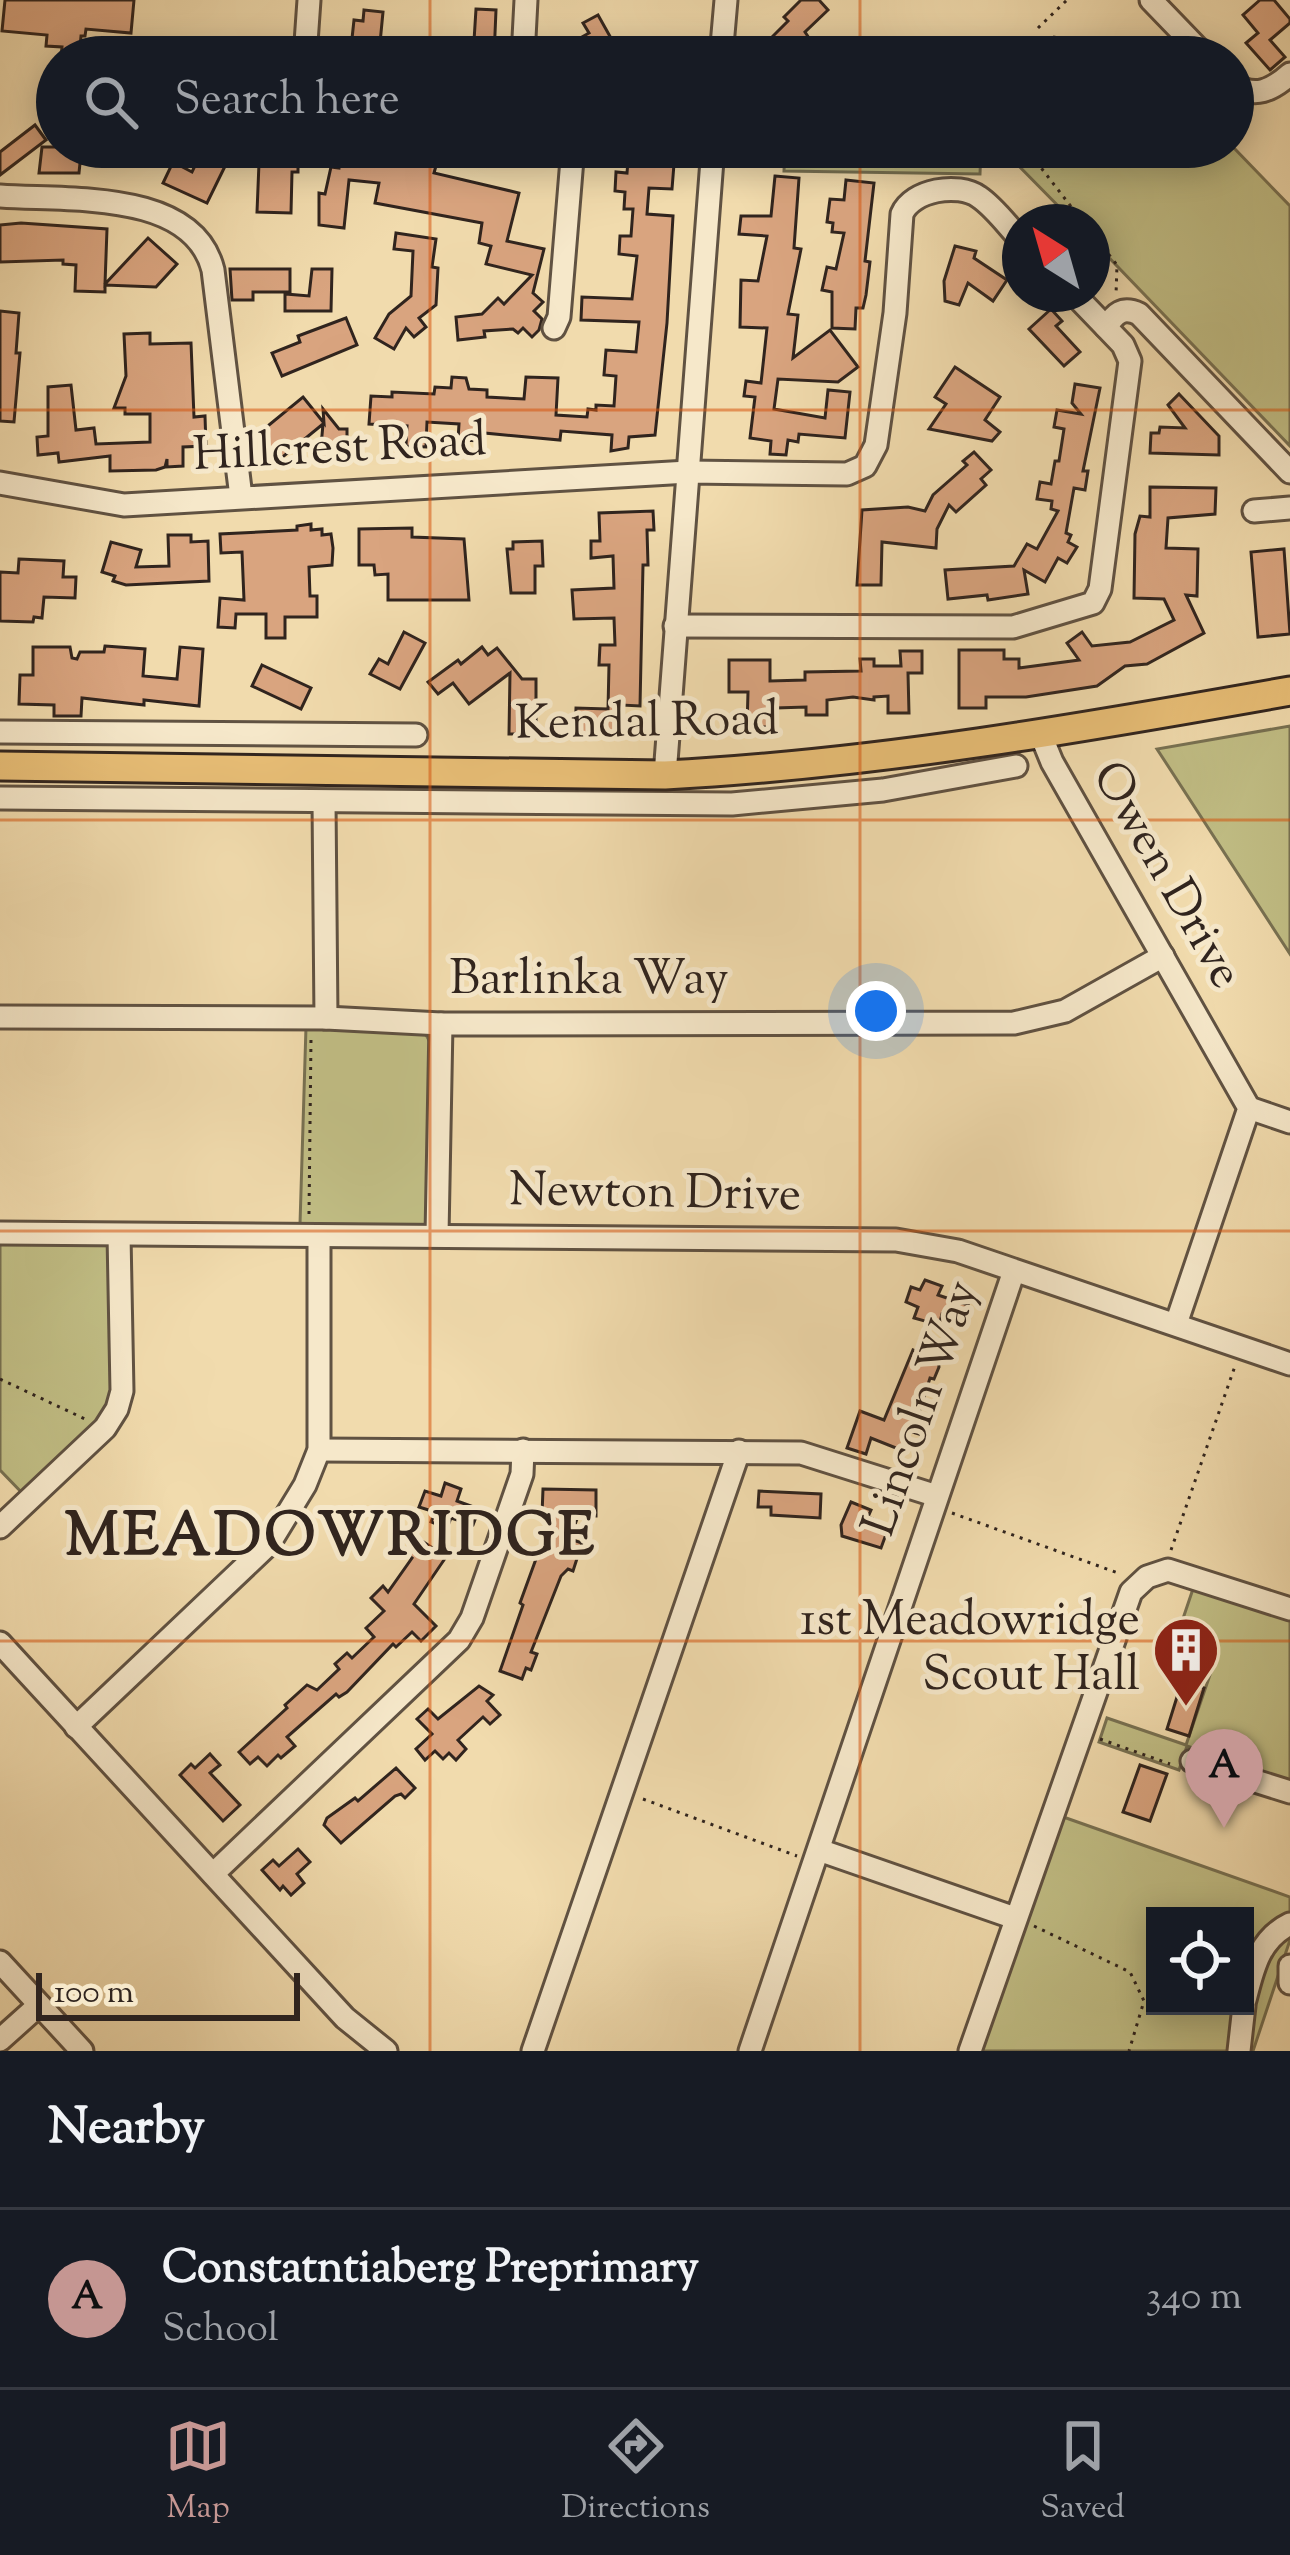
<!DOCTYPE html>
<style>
body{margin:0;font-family:"Sorts Mill Goudy",serif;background:#242831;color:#f1f3f6}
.controls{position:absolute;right:36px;bottom:36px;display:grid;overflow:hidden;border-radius:0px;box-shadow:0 6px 30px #0003}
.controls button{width:108px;height:108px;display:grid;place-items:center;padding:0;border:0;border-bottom:3px solid #363941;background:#171b24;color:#f1f3f6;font:60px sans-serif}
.compass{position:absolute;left:1002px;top:204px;width:108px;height:108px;border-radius:50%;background:#171b24;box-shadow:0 6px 30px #0003;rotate:323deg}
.scale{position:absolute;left:36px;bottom:30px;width:264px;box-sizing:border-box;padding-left:12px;border:6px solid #30241e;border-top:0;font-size:33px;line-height:42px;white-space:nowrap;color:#30241e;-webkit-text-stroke:9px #f6e8ca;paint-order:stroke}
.you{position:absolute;left:876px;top:1011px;width:42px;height:42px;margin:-30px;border:9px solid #fff;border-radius:50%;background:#1a73e8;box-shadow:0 0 0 18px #1a73e833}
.badge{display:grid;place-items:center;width:78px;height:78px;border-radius:50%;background:#c59692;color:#111;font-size:39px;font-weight:700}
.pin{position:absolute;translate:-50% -99px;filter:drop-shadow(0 3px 6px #0008)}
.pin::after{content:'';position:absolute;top:63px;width:42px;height:36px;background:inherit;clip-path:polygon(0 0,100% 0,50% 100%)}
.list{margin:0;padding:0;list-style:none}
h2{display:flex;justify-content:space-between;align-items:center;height:156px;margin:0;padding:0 48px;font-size:51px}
h2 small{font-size:39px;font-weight:400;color:#9ea1a6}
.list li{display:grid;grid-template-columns:78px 1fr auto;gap:36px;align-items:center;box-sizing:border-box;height:180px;padding:0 48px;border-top:3px solid #363941}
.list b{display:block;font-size:45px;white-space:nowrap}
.list p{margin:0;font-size:39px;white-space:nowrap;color:#9ea1a6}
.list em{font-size:39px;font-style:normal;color:#9ea1a6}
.icon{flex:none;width:66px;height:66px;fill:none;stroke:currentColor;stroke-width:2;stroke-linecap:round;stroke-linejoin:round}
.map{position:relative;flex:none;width:1290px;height:2051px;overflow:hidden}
.search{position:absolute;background:#171b24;box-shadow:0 6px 30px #0003;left:36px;right:36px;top:36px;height:132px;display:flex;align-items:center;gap:30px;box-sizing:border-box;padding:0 42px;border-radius:66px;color:#9ea1a6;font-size:45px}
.sheet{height:336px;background:#171b24}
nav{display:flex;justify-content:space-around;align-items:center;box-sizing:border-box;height:168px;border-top:3px solid #363941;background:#171b24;font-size:33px;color:#9ea1a6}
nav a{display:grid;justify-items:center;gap:6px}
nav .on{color:#c59692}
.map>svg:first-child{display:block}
.green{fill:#c1be85;stroke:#787152;stroke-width:3;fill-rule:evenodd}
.building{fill:#d9a47f;stroke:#30241e;stroke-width:3}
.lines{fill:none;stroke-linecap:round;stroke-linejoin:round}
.minor-casing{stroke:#605242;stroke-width:27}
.major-casing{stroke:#30241e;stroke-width:33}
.path{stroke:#30241e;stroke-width:3;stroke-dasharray:3 6;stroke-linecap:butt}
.minor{stroke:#f6e8ca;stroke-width:21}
.major{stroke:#e8be76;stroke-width:27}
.grid{fill:none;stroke:#d6540e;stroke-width:3;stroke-opacity:0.55}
.labels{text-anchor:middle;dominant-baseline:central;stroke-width:10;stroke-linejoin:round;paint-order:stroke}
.street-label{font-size:48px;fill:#30241e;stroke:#f6e8ca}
.poi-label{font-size:48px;fill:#30241e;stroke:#f6e8ca;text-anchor:end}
.district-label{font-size:60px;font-weight:bold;letter-spacing:3px;fill:#30241e;stroke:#f6e8ca}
</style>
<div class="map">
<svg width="1290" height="2051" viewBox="0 0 1290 2051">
<rect width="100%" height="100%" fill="#f1dbad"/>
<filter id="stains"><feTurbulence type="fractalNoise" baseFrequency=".00167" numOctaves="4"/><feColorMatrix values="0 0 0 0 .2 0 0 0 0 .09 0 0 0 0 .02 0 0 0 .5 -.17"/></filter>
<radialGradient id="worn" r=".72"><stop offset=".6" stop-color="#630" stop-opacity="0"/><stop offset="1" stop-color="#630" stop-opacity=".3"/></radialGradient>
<g class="green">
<polygon points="785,147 981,147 980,174 784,171"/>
<polygon points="1027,147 1233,147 1290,206 1290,446 1092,240 1092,222 1074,222 1013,160"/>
<polygon points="1290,726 1290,954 1157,749"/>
<polygon points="306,1027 423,1029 433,1048 430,1221 423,1225 300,1224"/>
<polygon points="0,1233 118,1235 118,1398 28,1499 0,1470"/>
<polygon points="1194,1586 1290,1619 1290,1782 1187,1746 1179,1770 1099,1742 1107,1718 1186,1745 1212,1669 1171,1654"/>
<path d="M1052 1813 1290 1897V1940L1253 2051H970ZM1155 1916H1245V2006H1155Z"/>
</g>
<g class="building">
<polygon points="5,0 134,0 131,33 86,29 85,36 81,36 79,57 61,57 62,47 46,46 47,35 2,31"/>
<polygon points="801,0 819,0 828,10 805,32 815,47 804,57 774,57 763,46 788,21 784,17"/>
<polygon points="1260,0 1274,0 1290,19 1290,23 1270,40 1285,57 1270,70 1246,43 1258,33 1243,15"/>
<polygon points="476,9 496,10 494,57 473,57"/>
<polygon points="364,10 383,12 380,43 423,45 422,57 350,57 354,20 363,21"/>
<polygon points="598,15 612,40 594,50 598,57 581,57 573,42 589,33 583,23"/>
<polygon points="35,125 46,140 0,175 0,152"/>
<polygon points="42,147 111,147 109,165 80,163 79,173 39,173"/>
<polygon points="204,147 230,156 207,203 163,183 173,162 192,172"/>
<polygon points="246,147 284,147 284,158 298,158 298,172 292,172 291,213 257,212 259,163 245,162"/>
<polygon points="341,147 360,147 359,152 436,166 434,173 519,193 507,241 544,249 533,293 543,302 534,311 542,319 539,330 532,337 523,328 518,333 513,329 484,331 485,337 458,340 456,317 482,314 498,298 504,304 532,275 486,264 491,246 479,243 482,223 375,203 379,183 349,180 344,228 319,225 319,193 325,194 331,167 339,168"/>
<polygon points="629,149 651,150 650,163 674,164 672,189 649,188 647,214 673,216 667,323 655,435 629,437 628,448 611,451 612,435 561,431 560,440 484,433 484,441 458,440 459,424 427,422 426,447 406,446 407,426 369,424 371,396 392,397 392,392 434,394 435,387 451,388 452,377 466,378 469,389 487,390 487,397 524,399 526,377 558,378 556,415 587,417 588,409 596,410 596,405 614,406 616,376 604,375 606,350 636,352 639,322 581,320 582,297 632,299 637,256 619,254 620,236 631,236 633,209 624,209 625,192 615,191 616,172 627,173"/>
<polygon points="775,176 799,178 794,248 801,249 788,314 798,315 793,358 830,330 858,367 838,382 778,379 774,409 825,418 828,390 850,392 845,438 799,434 798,442 788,440 786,455 770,454 771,441 750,438 755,397 744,396 746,381 761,383 767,328 740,327 741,280 758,281 767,236 739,234 741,216 771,216"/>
<polygon points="846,180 874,183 865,261 870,262 866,295 863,308 856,308 855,329 832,328 832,292 822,290 827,267 836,269 844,233 832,232 833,223 827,222 830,199 844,200"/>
<polygon points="21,223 107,229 105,284 148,238 177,264 156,287 105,285 105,292 75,291 76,265 63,264 63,260 0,262 0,225"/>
<polygon points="396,233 436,239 432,267 438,268 436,305 419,318 426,327 414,337 406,328 394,349 375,338 389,314 411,296 413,251 394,249"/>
<polygon points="955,246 976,251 974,258 1007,280 993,301 968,283 959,305 945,301 944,281"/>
<polygon points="230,269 290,269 290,292 253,292 253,300 232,300"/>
<polygon points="312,269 332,269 331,311 285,311 285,294 309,296"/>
<polygon points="1051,309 1062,321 1056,326 1080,352 1064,366 1029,329"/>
<polygon points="0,311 19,313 16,353 20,353 14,422 0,421"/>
<polygon points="346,318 357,345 282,376 272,353 300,342 298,336"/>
<polygon points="150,333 150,344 191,343 194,417 205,416 206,446 183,447 183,466 167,467 167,459 165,467 156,470 110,471 110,456 59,462 58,453 38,455 37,437 48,436 48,387 71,385 76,430 94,428 96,444 150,442 150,414 125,414 125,408 114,408 126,376 124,334"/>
<polygon points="955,367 1000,397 985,420 1000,432 992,441 929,429 946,404 935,397"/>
<polygon points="1075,384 1100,388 1083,471 1088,471 1085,490 1074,488 1066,533 1071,535 1068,542 1077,547 1067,563 1058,558 1045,582 1024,570 1028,594 988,600 987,595 948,599 945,570 1014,566 1027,544 1037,549 1058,511 1051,509 1052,501 1037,499 1040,482 1051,484 1055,461 1059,461 1064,429 1054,427 1057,410 1081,414 1072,403"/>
<polygon points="1179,394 1219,436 1219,455 1150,453 1151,433 1159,433 1160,427 1185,428 1168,405"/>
<polygon points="303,397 324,423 323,409 339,429 347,429 347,460 320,458 323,424 279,460 258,434"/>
<polygon points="974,452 991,470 981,479 986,485 956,512 949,505 937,529 936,548 882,542 881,585 857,585 862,510 908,507 925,511 933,495 967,465 963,461"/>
<polygon points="1150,487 1216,488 1215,514 1168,518 1166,548 1198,549 1197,596 1186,595 1204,633 1147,664 1125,666 1097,686 1026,697 986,697 986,708 959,708 959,650 1004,650 1004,659 1019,659 1019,668 1079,660 1067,643 1082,632 1092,646 1130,642 1174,620 1164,599 1134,598 1135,534 1140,516 1150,517"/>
<polygon points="653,511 654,530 647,530 648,565 643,565 640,706 622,705 621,734 575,733 576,708 608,709 609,665 599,665 600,645 615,645 614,618 574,619 572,590 614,588 613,556 591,558 591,541 600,541 599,513"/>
<polygon points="311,524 311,530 322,529 322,535 331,534 333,548 332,565 309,567 310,596 317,596 317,617 285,617 285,638 266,638 266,614 236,614 235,628 218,627 220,598 244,600 242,552 221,553 220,534 297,530 297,526"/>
<polygon points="412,528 412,537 464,539 469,600 388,600 388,574 375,575 374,565 359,565 359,529"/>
<polygon points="168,535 191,535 191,542 208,541 209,581 126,585 113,581 115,576 102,572 111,542 141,550 136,567 169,566"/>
<polygon points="542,541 543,566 535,566 535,593 511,593 507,549 513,549 513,542"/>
<polygon points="1284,549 1290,634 1258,637 1251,552"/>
<polygon points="19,559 64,561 63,577 76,577 75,598 44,597 42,618 34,617 33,622 0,621 0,572 18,573"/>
<polygon points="404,632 425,643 400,689 370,674 379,659 388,664"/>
<polygon points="105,646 145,649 143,676 177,679 180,647 203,649 199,706 144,700 144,705 82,698 81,716 54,716 54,705 19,704 20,675 33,675 33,647 70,647 72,658 77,659 80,652 104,652"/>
<polygon points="482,647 488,655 497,648 522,679 536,679 536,734 509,734 510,673 469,704 453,683 438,694 428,682 458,660 461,664"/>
<polygon points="900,651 922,651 922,673 908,673 909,713 888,713 888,696 874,697 874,700 853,697 827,700 827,715 806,715 806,707 776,708 776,721 770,721 770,727 747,727 748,692 729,692 729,660 770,660 770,681 805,680 805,672 861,671 860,659 874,659 874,666 901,666"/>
<polygon points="262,665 311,688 301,709 252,686"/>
<polygon points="925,1280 942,1286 938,1295 968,1305 963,1322 942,1314 939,1325 914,1318 918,1307 906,1302 911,1287 920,1290"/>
<polygon points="913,1350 938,1359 939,1367 934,1379 930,1378 918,1416 928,1419 922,1435 909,1431 901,1450 871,1438 866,1454 847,1448 860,1411 884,1420"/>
<polygon points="445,1483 461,1489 457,1501 479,1509 473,1525 451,1518 447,1528 431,1522 435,1512 419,1507 425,1491 441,1496"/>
<polygon points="543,1489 596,1490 596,1516 578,1516 570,1539 582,1543 573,1571 568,1569 561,1576 531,1652 537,1654 531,1670 526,1668 522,1679 500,1671 523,1605 520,1603 552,1515 542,1515"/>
<polygon points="759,1491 821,1494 820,1518 771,1515 771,1507 758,1507"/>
<polygon points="851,1502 871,1510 868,1517 889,1526 881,1548 842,1536 841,1525"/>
<polygon points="416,1537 446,1557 414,1604 436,1626 421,1641 412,1632 396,1647 393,1644 347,1692 339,1697 336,1694 287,1737 295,1746 281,1758 278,1755 267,1766 258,1757 250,1764 239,1752 287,1708 285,1705 307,1685 317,1690 339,1669 335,1664 347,1653 352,1658 374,1637 366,1628 384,1611 371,1598 383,1586 388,1592 412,1558 406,1553"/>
<polygon points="1182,1681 1204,1688 1189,1736 1167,1729"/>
<polygon points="479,1686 493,1695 487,1701 500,1715 490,1724 483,1717 458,1740 466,1749 456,1760 449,1753 443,1759 435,1751 425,1760 416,1749 432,1734 417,1719 428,1709 438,1719"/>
<polygon points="210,1754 220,1765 210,1773 240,1805 223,1821 180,1775 191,1764 195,1768"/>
<polygon points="1140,1765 1167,1774 1150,1821 1123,1812"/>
<polygon points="396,1768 415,1788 405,1798 401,1794 395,1796 341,1843 324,1825 327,1818 355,1798 358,1801"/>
<polygon points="298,1849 310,1862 297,1874 304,1883 291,1895 283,1886 280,1890 262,1870 273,1860 279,1866"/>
</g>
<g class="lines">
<g class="minor-casing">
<g id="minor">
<polyline points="1151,0 1206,57"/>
<polyline points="305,57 309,0"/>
<polyline points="523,57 526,0"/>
<polyline points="721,57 726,0"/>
<path d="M1233 84C1255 99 1272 90 1290 74"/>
<path d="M0 196C67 201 193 189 213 270L241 497"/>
<path d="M1106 327C1115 314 1122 306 1139 314L1290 472"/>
<polyline points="554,328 559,317 573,147"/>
<path d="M0 483 124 505 688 472 847 474 865 466 876 445 895 313 902 214C912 190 958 182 979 197 994 207 1007 225 1020 239"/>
<polyline points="1254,511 1290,508"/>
<polyline points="675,626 1013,627 1093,603 1100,589 1130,361 1123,345 1074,294"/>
<polyline points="0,732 416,735"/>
<polyline points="1041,735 1052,762 1249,1108 1176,1324"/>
<polyline points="665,775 713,147"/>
<polyline points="0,798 732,804 883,790 1016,766"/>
<polyline points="324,802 326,1018"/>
<polyline points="0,1017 326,1018 441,1024 1014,1023 1065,1011 1163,956"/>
<polyline points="1249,1108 1290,1122"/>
<polyline points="0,1233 896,1240 958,1251 1290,1364"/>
<polyline points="437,1235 441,1024"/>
<polyline points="319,1450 801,1453 937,1496"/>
<polyline points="0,1527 105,1428 117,1409 122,1391 119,1235"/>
<polyline points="0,1643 345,2018 386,2051"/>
<polyline points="76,1727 269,1544 305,1485 319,1450 319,1236"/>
<polyline points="1192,1761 1290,1792"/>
<polyline points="819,1850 1015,1918"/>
<polyline points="213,1874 459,1640 472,1618 522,1474 523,1450"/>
<polyline points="0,1962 82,2051"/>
<polyline points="1290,1966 1290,1983"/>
<path d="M1245 2000C1253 1969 1259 1939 1290 1924"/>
<polyline points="0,2040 39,2005"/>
<polyline points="533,2051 739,1451"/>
<polyline points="750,2051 1014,1271"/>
<polyline points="970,2051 1131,1592 1147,1577 1168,1570 1290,1609"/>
<polyline points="1239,2051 1244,2006"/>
</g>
</g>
<g class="major-casing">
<path id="major" d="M0 766 665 775C876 764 1082 728 1290 691"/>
</g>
<g class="path">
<polyline points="1038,28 1067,0"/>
<polyline points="1053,37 1063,39 1084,57"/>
<polyline points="1233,128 1244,113"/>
<polyline points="1025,147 1083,222"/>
<polyline points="1092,233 1117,265 1116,295"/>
<polyline points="309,1214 311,1038"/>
<polyline points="0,1379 85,1419"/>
<polyline points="952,1513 1118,1573"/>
<polyline points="1171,1550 1235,1366"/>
<polyline points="1100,1739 1170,1764"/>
<polyline points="643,1799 797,1856"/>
<polyline points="1034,1926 1130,1972 1144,2001 1129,2051"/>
</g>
<use href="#minor" class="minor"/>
<use href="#major" class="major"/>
</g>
<path class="grid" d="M430 0V57M860 0V57M430 147V2051M860 147V2051M0 410H1290M0 820H1290M0 1231H1290M0 1641H1290"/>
<defs>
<g id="building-pin" transform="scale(3.45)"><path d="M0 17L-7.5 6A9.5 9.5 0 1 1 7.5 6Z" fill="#8f2418" stroke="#f6e8ca"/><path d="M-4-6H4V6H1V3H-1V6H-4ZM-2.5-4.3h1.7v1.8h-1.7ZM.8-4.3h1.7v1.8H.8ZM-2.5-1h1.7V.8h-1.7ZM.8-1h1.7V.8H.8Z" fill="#fff"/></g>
</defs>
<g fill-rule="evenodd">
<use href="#building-pin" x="1186" y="1650"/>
</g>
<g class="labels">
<g class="street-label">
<text transform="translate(340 450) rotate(-3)">Hillcrest Road</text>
<text transform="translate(647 724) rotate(-1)">Kendal Road</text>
<text transform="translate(1165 876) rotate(60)">Owen Drive</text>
<text x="589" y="981">Barlinka Way</text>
<text transform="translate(655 1195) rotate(1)">Newton Drive</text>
<text transform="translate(923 1409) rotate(-71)">Lincoln Way</text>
</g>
<g class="poi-label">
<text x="1140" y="1622">1st Meadowridge<tspan x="1140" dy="55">Scout Hall</tspan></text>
</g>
<g class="district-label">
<text x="331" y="1539">MEADOWRIDGE</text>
</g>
</g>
<rect width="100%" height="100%" filter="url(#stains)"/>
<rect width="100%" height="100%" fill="url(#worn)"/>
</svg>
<div class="controls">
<button><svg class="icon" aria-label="locate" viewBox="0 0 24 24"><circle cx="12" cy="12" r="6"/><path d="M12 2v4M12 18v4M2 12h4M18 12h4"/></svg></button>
</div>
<svg class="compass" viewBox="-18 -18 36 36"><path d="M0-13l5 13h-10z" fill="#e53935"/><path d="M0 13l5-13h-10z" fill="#9ea1a6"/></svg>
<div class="scale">100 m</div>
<div class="you"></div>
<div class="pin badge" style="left:1224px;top:1828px">A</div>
<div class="search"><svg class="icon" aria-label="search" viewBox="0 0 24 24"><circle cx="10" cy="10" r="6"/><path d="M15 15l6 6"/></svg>Search here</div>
</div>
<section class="sheet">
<h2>Nearby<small></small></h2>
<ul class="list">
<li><span class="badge">A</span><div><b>Constatntiaberg Preprimary</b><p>School</p></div><em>340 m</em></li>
</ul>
</section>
<nav>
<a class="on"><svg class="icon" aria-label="map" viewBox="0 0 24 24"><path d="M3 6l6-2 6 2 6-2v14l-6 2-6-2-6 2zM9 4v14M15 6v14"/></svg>Map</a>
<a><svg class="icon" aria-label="directions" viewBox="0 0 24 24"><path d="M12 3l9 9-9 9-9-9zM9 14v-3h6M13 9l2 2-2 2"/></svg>Directions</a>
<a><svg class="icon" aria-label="saved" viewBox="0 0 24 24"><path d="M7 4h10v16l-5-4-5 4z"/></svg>Saved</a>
</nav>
